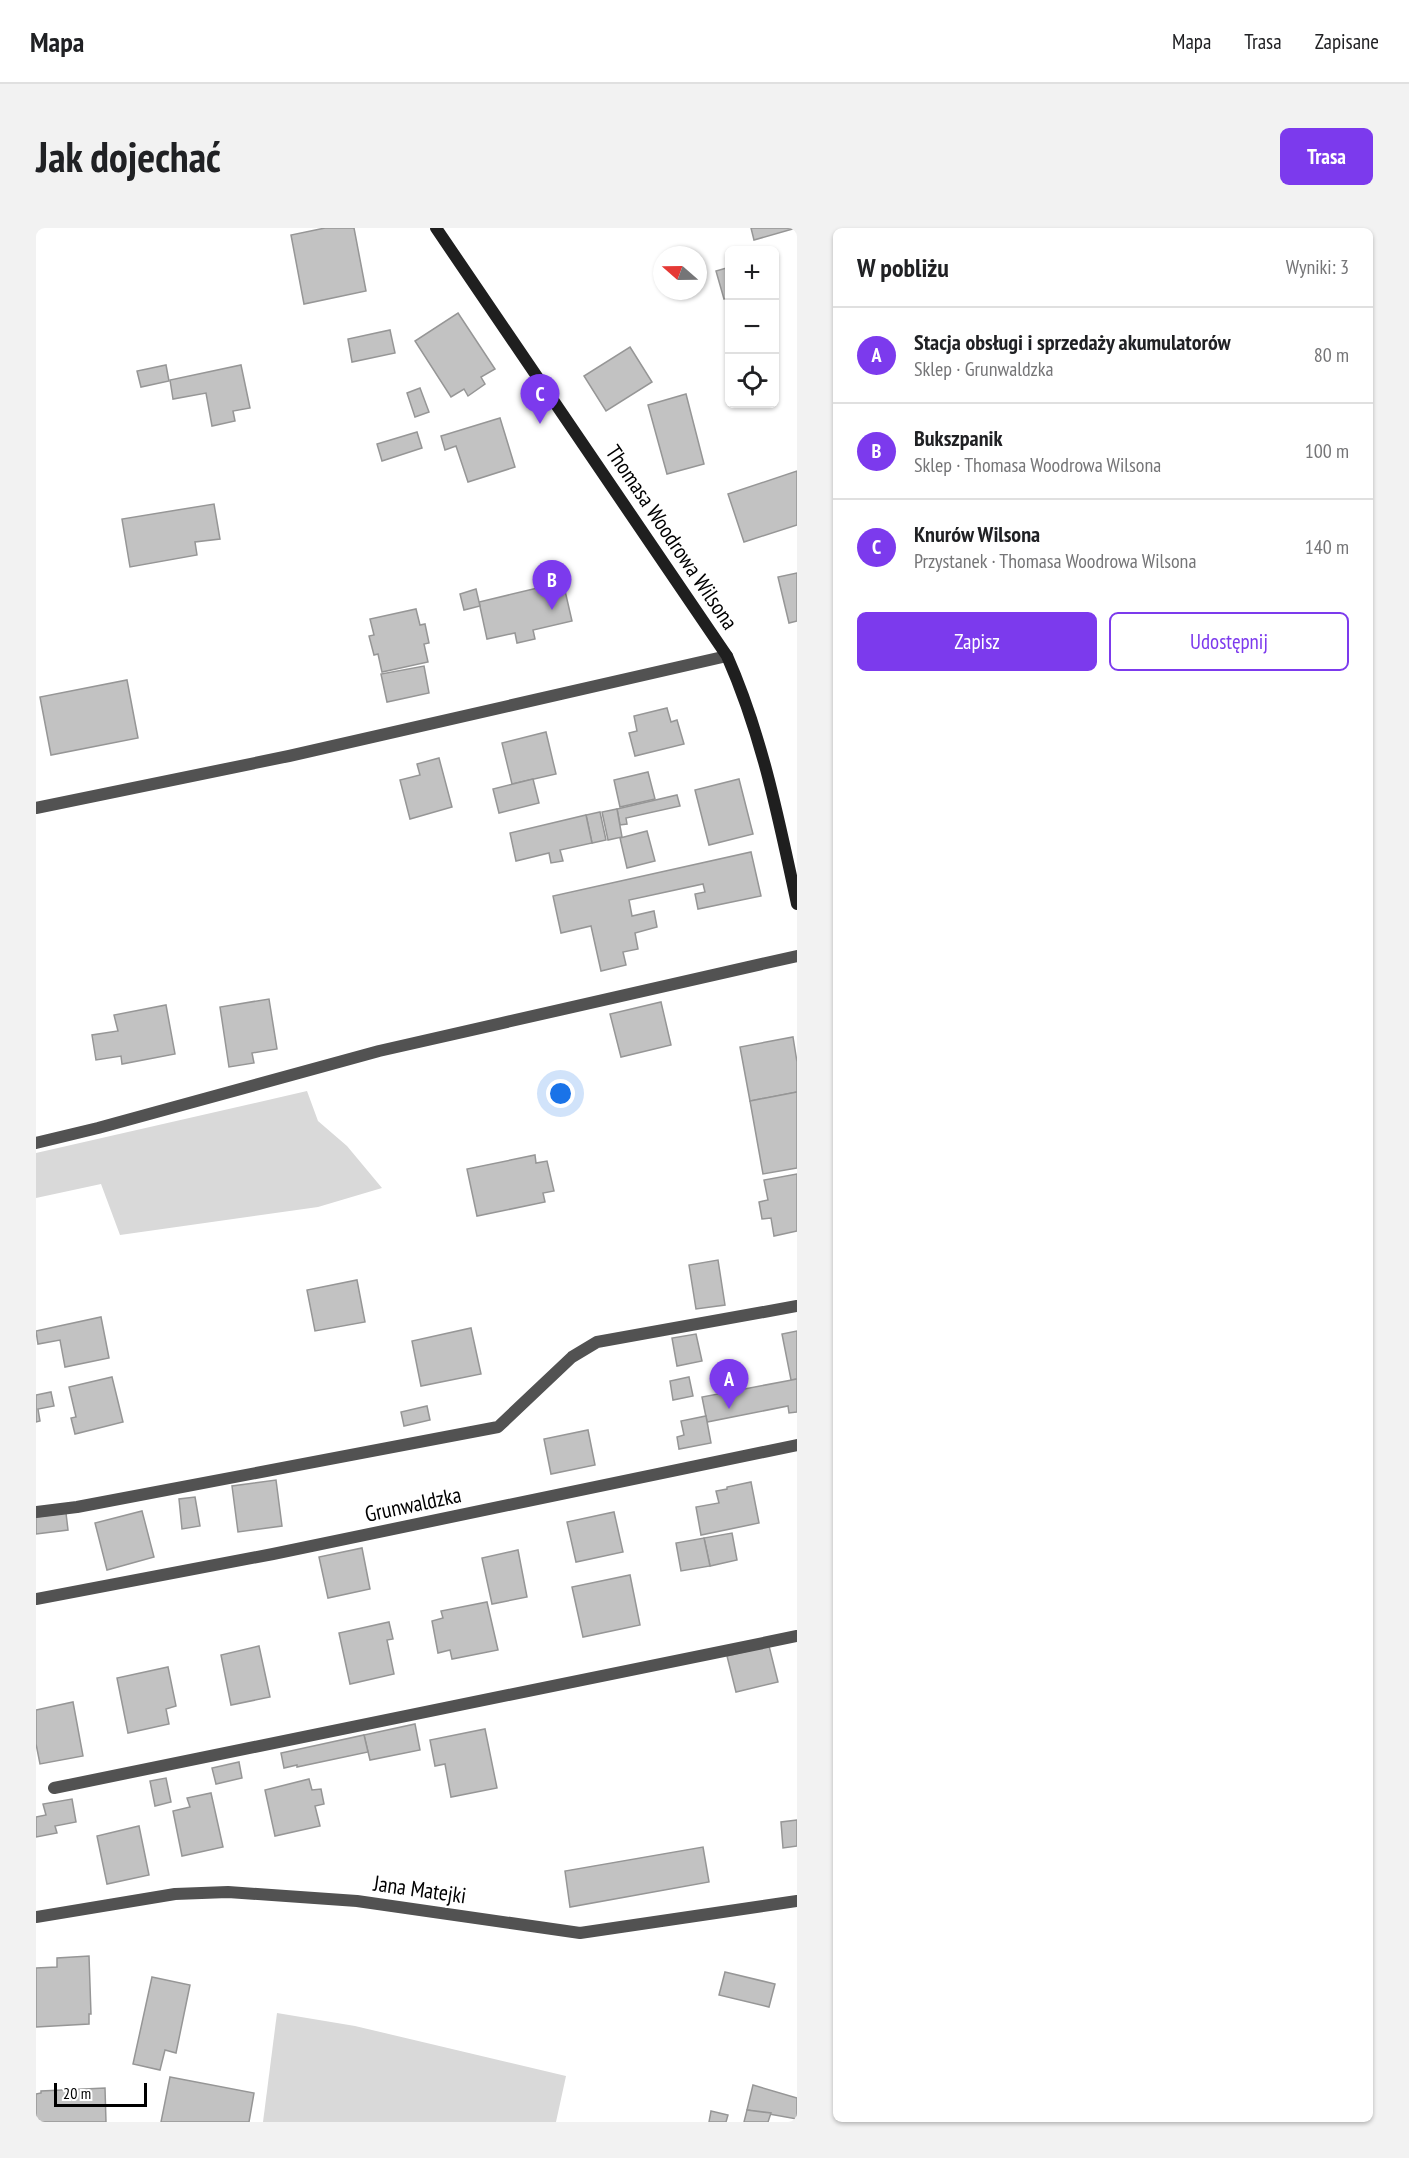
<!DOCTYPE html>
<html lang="pl">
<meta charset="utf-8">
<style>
body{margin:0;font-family:"PT Sans Narrow",sans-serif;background:#f2f2f2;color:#202124}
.controls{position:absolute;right:18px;top:18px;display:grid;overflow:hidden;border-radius:9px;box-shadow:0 2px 4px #0004}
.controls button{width:54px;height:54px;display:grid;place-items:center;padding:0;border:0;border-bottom:2px solid #e0e0e0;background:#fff;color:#202124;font:30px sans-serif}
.compass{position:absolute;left:617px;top:18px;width:54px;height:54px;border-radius:50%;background:#fff;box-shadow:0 2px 4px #0004;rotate:290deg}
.scale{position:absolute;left:18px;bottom:15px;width:93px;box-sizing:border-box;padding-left:6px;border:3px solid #000;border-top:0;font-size:16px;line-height:21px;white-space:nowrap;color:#000;-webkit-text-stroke:4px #fff;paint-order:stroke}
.you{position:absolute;left:525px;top:866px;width:21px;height:21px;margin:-15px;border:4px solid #fff;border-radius:50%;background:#1a73e8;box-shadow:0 0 0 9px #1a73e833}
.badge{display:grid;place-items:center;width:39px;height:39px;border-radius:50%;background:#7c3aed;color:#fff;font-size:20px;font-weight:700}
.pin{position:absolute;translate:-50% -50px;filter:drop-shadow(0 2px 3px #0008)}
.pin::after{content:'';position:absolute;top:32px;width:21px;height:18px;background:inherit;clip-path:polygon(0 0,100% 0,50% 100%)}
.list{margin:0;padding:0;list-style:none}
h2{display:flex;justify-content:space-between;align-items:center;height:78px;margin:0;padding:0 24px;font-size:26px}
h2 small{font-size:20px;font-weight:400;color:#757577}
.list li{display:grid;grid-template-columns:39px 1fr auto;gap:18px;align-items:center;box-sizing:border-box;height:96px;padding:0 24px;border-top:2px solid #e0e0e0}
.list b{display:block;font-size:22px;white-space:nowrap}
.list p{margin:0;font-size:20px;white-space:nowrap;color:#757577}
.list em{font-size:20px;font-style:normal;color:#757577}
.actions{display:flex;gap:12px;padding:18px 24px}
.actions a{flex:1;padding:14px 0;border:2px solid #7c3aed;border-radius:9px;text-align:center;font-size:21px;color:#7c3aed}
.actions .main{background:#7c3aed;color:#fff}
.icon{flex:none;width:33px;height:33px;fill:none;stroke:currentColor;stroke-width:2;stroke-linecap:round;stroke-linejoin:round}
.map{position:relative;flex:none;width:761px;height:1894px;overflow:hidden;border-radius:9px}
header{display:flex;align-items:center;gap:36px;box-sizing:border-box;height:84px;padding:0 30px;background:#fff;border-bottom:2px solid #e0e0e0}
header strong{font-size:28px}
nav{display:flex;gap:33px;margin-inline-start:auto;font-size:21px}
.intro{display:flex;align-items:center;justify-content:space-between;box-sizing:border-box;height:144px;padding:0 36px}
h1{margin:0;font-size:42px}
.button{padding:15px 27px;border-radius:9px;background:#7c3aed;color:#fff;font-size:21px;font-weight:700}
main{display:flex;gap:36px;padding:0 36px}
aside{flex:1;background:#fff;border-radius:9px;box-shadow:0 2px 4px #0004}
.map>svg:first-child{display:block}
.green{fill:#d9d9d9}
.building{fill:#c2c2c2;stroke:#969696;stroke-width:1.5}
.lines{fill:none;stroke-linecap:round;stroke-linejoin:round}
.lane{stroke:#525252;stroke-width:12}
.street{stroke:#525252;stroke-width:12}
.secondary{stroke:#1f1f1f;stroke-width:12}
.labels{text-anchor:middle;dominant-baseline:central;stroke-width:4.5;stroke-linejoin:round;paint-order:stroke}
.street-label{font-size:22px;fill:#000;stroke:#fff}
</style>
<header>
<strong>Mapa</strong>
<nav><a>Mapa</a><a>Trasa</a><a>Zapisane</a></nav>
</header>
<div class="intro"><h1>Jak dojechać</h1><a class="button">Trasa</a></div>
<main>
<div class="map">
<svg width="761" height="1894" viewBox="0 0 761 1894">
<rect width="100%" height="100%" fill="#fff"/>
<g class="green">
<polygon points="271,863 282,893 311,918 346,960 282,979 84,1007 65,956 0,970 0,925"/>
<polygon points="241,1785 319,1798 530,1848 520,1894 227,1894"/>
</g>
<g class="building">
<polygon points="289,0 318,0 330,63 268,76 255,7"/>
<polygon points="715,0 760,0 718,12"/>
<polygon points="694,39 694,69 688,71 680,43"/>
<polygon points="422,85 459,141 445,149 449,156 432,168 428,161 415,169 379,113"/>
<polygon points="354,102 359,125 316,134 312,111"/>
<polygon points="594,119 616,154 570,183 548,148"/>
<polygon points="130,137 133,153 105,159 101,143"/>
<polygon points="205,137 214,180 197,183 199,193 176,198 170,165 137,171 134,152"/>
<polygon points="384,160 393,184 379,189 371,165"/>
<polygon points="650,166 668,236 631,246 612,177"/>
<polygon points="464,190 479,239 432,254 420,218 409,222 405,208"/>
<polygon points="381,204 386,220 346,233 341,216"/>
<polygon points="761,243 761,297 708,314 692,266"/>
<polygon points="178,276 184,311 159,314 161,327 94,339 86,291"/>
<polygon points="761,345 761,393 753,395 742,349"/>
<polygon points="527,354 536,393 497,402 499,411 481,415 479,405 451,411 443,374"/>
<polygon points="440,361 444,378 428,382 424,366"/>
<polygon points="380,381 384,397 389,396 393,415 388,416 392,434 346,444 342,426 338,427 333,408 338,407 334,391"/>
<polygon points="388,438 393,465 351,474 345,446"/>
<polygon points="91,452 102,510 15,527 4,469"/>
<polygon points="631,480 635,494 641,492 648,516 599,528 593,505 601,503 598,488"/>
<polygon points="510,504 520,546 476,556 466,515"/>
<polygon points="403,530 416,579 374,591 364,552 384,547 381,536"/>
<polygon points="612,544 619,571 584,579 578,552"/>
<polygon points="497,551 503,575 463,585 457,561"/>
<polygon points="703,551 717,606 673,617 659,562"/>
<polygon points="641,567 644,578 590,590 591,596 584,597 581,581"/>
<polygon points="581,581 586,609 572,612 566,584"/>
<polygon points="564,584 570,612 556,615 550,587"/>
<polygon points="550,587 556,615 524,622 527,633 515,635 513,625 480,633 474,605"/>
<polygon points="611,603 619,633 591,640 584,610"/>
<polygon points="715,624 725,668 662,681 659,666 669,664 667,656 593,672 596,688 618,683 621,699 599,705 602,721 587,724 590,737 565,743 555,698 525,705 517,668"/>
<polygon points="233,771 241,821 216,825 218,835 193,839 184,779"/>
<polygon points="625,774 635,817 585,829 574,786"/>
<polygon points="130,777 139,826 86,836 85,828 60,832 56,807 82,803 78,787"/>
<polygon points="757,809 761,834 761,864 714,873 704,819"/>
<polygon points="761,864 761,940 727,946 714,873"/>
<polygon points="499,927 500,935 511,933 518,963 507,965 509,974 441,988 431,941"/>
<polygon points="761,946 761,1003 738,1008 735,990 726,991 723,974 732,972 728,952"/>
<polygon points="682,1032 689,1077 660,1081 653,1037"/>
<polygon points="321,1052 329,1094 279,1103 271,1062"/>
<polygon points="65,1089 73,1130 29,1139 24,1112 2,1116 0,1103"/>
<polygon points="435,1100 445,1146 385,1158 376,1113"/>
<polygon points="761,1103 761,1151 755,1152 746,1106"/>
<polygon points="660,1106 666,1133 641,1138 636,1110"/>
<polygon points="76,1149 87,1194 39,1206 35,1190 40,1189 33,1159"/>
<polygon points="653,1149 657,1168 637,1172 634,1153"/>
<polygon points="761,1151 761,1184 753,1185 752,1178 671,1194 666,1169"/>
<polygon points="15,1164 18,1178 2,1181 4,1193 0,1194 0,1167"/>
<polygon points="391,1178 394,1192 368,1198 365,1184"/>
<polygon points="670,1188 675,1215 643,1221 641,1209 648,1207 645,1193"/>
<polygon points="552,1202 559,1237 515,1246 508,1211"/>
<polygon points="240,1252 246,1298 202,1304 196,1258"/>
<polygon points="715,1254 723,1295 665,1307 660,1279 683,1275 680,1263 691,1261 691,1259"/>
<polygon points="159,1269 164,1298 146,1301 143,1271"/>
<polygon points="106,1283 118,1329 71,1342 59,1295"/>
<polygon points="578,1284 587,1324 540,1334 531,1294"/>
<polygon points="30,1285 32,1302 0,1306 0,1289"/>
<polygon points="696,1305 701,1332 674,1338 668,1310"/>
<polygon points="668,1310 674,1338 645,1343 640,1315"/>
<polygon points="326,1320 334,1361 292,1370 283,1329"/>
<polygon points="482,1322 491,1369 456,1376 446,1330"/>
<polygon points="594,1347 604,1397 547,1409 536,1359"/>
<polygon points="451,1374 462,1422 416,1431 414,1422 402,1425 396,1393 407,1390 405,1383"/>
<polygon points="353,1394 357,1411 351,1412 358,1446 314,1456 303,1405"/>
<polygon points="223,1418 234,1469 195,1477 185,1427"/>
<polygon points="733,1418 742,1454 700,1464 691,1428"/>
<polygon points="132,1439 140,1478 130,1481 133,1496 92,1505 81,1450"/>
<polygon points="37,1474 47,1528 4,1536 0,1516 0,1482"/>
<polygon points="379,1496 384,1522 334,1532 328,1507"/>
<polygon points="449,1501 461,1560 415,1569 409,1536 399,1538 394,1512"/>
<polygon points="328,1507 332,1524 261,1539 261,1537 248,1540 245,1525"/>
<polygon points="203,1534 206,1550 180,1556 176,1540"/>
<polygon points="130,1550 135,1574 119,1578 114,1553"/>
<polygon points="273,1551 276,1562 285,1561 288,1576 279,1578 284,1598 239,1608 229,1562"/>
<polygon points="175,1565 187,1619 146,1628 137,1583 154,1579 151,1570"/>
<polygon points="36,1571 40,1594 19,1598 21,1605 0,1609 0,1589 10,1587 7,1576"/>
<polygon points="761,1592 761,1618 747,1620 745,1594"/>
<polygon points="103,1598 113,1647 71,1656 61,1608"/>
<polygon points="667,1619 673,1654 534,1679 529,1643"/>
<polygon points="53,1728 55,1786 53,1786 53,1796 0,1799 0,1740 21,1739 21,1730"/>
<polygon points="689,1744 739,1756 733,1779 683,1767"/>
<polygon points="116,1749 154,1757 140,1825 129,1822 124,1842 97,1836"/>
<polygon points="134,1849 218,1865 213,1894 125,1894"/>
<polygon points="717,1857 761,1870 761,1891 711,1882"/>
<polygon points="69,1860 70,1894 0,1894 0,1866 5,1865 5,1863"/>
<polygon points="711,1882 735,1885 732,1894 708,1894"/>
<polygon points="675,1883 692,1887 690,1894 673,1894"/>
</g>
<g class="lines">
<g class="lane">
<polyline points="0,580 253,528 691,428"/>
<polyline points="0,915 62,900 343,823 761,728"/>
<polyline points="0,1284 41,1279 462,1199 536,1129 561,1114 761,1078"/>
<polyline points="18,1560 761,1408"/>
</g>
<g class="street">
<polyline points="0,1371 237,1326 761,1217"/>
<polyline points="0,1689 139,1666 192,1664 321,1673 544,1705 761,1673"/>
</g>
<path class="secondary" d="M400 0 691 428C726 507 743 592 761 676"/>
</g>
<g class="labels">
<g class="street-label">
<text transform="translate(636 309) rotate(56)">Thomasa Woodrowa Wilsona</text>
<text transform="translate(377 1276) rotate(-12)">Grunwaldzka</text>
<text transform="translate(384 1661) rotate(8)">Jana Matejki</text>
</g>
</g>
</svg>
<div class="controls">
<button>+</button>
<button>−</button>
<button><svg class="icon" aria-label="locate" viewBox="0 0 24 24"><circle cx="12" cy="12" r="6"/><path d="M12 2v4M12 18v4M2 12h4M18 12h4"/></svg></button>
</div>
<svg class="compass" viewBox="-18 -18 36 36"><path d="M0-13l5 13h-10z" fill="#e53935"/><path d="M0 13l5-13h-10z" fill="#757577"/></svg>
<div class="scale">20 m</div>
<div class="you"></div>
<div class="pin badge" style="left:693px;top:1181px">A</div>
<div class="pin badge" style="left:516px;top:382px">B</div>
<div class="pin badge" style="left:504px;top:196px">C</div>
</div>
<aside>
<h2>W pobliżu<small>Wyniki: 3</small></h2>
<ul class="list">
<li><span class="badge">A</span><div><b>Stacja obsługi i sprzedaży akumulatorów</b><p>Sklep · Grunwaldzka</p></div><em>80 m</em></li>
<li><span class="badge">B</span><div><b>Bukszpanik</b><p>Sklep · Thomasa Woodrowa Wilsona</p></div><em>100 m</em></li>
<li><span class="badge">C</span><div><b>Knurów Wilsona</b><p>Przystanek · Thomasa Woodrowa Wilsona</p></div><em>140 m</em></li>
</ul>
<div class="actions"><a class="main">Zapisz</a><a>Udostępnij</a></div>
</aside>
</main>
